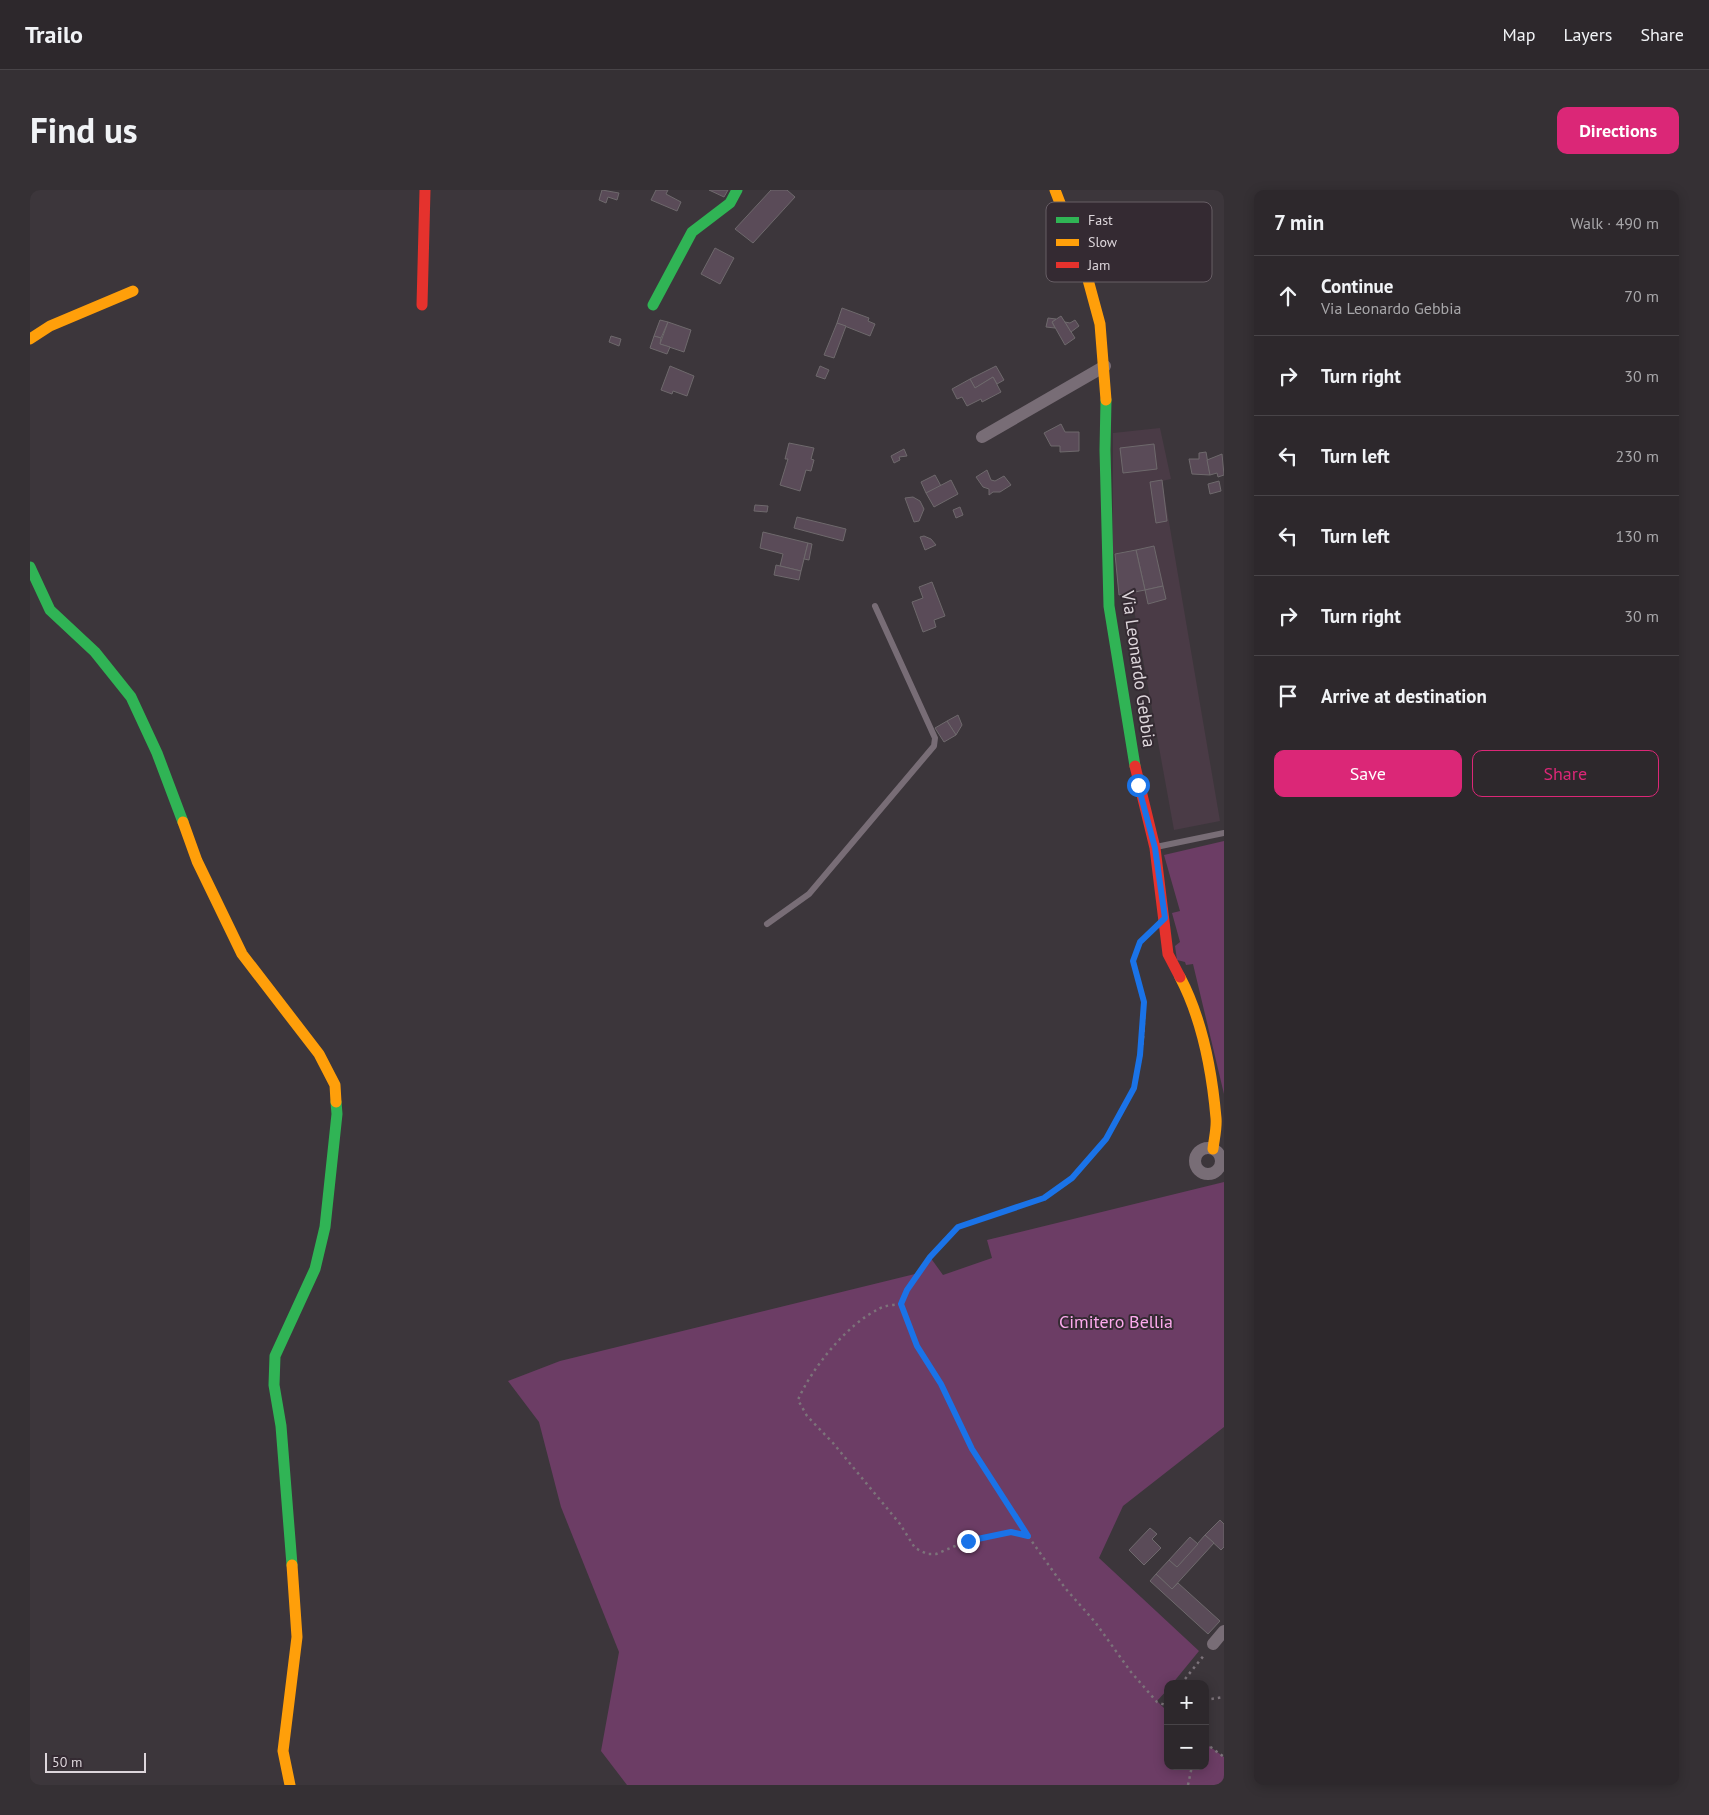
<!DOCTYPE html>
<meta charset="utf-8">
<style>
body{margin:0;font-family:"PT Sans",sans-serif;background:#353034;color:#f1f3f6}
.controls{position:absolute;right:15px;bottom:15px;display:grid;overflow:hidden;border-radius:10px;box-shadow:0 2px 12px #0003}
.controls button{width:45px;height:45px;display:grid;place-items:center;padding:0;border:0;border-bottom:1px solid #484448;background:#2d282c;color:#f1f3f6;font:25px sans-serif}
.scale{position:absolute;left:15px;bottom:12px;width:101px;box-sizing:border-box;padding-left:5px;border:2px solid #ddd6db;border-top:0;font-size:14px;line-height:18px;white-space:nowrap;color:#ddd6db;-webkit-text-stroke:4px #342a32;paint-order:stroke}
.stop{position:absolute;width:15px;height:15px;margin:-11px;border:4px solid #1a73e8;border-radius:50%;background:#fff}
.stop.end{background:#1a73e8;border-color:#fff;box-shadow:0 1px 5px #0008}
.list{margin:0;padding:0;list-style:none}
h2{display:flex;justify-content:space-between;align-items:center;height:65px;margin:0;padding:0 20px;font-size:21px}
h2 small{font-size:16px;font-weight:400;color:#a7a6a9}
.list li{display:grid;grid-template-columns:32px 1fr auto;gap:15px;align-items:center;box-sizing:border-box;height:80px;padding:0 20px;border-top:1px solid #484448}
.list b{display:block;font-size:19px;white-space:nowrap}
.list p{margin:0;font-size:16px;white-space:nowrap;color:#a7a6a9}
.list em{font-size:16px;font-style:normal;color:#a7a6a9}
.actions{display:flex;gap:10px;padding:15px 20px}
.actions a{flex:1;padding:11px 0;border:1px solid #db2777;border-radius:10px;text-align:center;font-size:18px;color:#db2777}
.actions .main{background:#db2777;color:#fff}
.icon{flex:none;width:28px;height:28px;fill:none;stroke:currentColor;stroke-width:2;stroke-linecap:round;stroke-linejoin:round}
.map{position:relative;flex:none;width:1194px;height:1595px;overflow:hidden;border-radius:10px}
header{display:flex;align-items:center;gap:30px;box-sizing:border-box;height:70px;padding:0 25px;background:#2d282c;border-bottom:1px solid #484448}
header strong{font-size:24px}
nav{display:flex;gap:28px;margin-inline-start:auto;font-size:18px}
.intro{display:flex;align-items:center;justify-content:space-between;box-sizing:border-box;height:120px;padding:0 30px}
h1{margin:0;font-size:35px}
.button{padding:12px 22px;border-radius:10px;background:#db2777;color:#fff;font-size:18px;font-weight:700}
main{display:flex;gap:30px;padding:0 30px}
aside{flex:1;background:#2d282c;border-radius:10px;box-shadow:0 2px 12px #0003}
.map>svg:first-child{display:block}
.built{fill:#4a3b46}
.green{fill:#6c3d65}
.building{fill:#5a4b58;stroke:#6e696c}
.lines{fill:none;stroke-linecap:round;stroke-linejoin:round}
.path{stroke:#7c737a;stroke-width:2.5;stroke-dasharray:2.5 4;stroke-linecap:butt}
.lane{stroke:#786d76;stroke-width:6}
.street{stroke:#786d76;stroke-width:12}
.fast{stroke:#30b455;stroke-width:11}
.slow{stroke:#ff9f0a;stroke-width:11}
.jam{stroke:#e5322d;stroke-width:11}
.route{stroke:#1a73e8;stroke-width:6}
.labels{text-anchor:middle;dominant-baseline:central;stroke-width:4;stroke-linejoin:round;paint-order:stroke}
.street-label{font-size:18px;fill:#ddd6db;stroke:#342a32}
.park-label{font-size:18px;fill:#fcaaed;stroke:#342a32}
.key{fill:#342a32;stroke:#675e65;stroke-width:1}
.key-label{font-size:14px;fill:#ddd6db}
</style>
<header>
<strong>Trailo</strong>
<nav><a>Map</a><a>Layers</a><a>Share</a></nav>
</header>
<div class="intro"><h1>Find us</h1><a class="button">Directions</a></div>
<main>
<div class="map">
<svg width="1194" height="1595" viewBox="0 0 1194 1595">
<rect width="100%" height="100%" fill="#3c363b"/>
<polygon class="built" points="1130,238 1141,289 1132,291 1190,631 1144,640 1101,403 1115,400 1118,414 1136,409 1124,356 1083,364 1083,243"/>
<g class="green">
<polygon points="1194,651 1194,904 1163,774 1156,775 1155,772 1147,770 1145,756 1150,752 1142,723 1150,721 1134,665"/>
<polygon points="1194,992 1194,1237 1093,1316 1069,1368 1169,1461 1142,1494 1138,1494 1138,1499 1127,1511 1138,1522 1138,1576 1175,1576 1175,1553 1194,1567 1194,1595 597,1595 571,1561 589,1462 531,1317 509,1232 478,1191 530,1171 889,1083 900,1067 913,1085 962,1068 957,1050"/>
</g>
<g class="building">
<polygon points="572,0 589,3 587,10 578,7 576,13 569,10"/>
<polygon points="626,0 638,0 636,4 651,12 647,21 621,10"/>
<polygon points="679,0 698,0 694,7"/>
<polygon points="741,0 757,0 765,7 723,53 705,39"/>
<polygon points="685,58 704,68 690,94 671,84"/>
<polygon points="812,118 839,128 838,131 845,134 840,146 807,133"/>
<polygon points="1031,126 1045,148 1035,155 1022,132"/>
<polygon points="1018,128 1026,129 1022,132 1025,138 1016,137"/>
<polygon points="630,130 638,132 631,148 624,146"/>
<polygon points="1045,130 1049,136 1041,142 1035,132 1040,133"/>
<polygon points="638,132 661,140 654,162 630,154"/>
<polygon points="807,133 816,136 804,168 794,165"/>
<polygon points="581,146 591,149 589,156 579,152"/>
<polygon points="624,146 631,148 630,154 640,157 637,164 620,158"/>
<polygon points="640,176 664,186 657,206 643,201 642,204 631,200"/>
<polygon points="790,176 799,180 795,189 786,186"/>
<polygon points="966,176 974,190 967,194 963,187 945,198 940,189"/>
<polygon points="963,187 971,202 952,212 951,209 937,216 932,207 927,209 922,199 940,189 945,198"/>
<polygon points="1031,234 1035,242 1049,242 1049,261 1030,262 1030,256 1021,256 1014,243"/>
<polygon points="759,253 784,258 781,269 784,270 781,281 776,280 770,301 750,295 758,269 755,269"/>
<polygon points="1124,254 1127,279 1093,283 1090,258"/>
<polygon points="874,259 877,266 869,267 870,270 864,273 861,266"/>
<polygon points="1176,262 1180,285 1162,284 1159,269 1169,269 1169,263"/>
<polygon points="1192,264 1194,285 1188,287 1187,283 1180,285 1177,270"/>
<polygon points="957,280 961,290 965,291 974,286 981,295 970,302 963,302 959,305 959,299 953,297 946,287"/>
<polygon points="905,285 911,296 896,303 891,292"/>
<polygon points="921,290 928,304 904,317 896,303"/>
<polygon points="1132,290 1137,331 1126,333 1120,292"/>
<polygon points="1189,291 1191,301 1180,304 1178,294"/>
<polygon points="883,307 890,311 894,319 889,331 884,332 875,308"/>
<polygon points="725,315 738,316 737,322 724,321"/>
<polygon points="930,317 933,325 926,328 923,320"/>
<polygon points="767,327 816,339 813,351 764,338"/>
<polygon points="733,342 778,353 771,381 750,376 753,364 730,358"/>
<polygon points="894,346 901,349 906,355 895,360 890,347"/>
<polygon points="778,353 782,354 779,370 774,369"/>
<polygon points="1124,356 1133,396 1115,400 1106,360"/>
<polygon points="1106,360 1115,400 1089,405 1085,364"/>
<polygon points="746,375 771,381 769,390 744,385"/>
<polygon points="902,392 915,426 904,430 906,437 893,442 882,412 893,408 889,397"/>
<polygon points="1133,396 1136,409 1118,414 1115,400"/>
<polygon points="928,525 932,535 926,545 917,531"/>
<polygon points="917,531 926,545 914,552 905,538"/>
<polygon points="1190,1330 1194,1334 1194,1357 1191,1360 1175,1345"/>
<polygon points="1120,1338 1127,1344 1122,1349 1131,1358 1114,1375 1099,1360"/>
<polygon points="1175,1345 1184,1353 1142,1399 1126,1384 1139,1370 1147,1377"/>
<polygon points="1160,1347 1168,1354 1147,1377 1139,1370"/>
<polygon points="1126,1384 1142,1399 1148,1393 1190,1431 1178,1444 1120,1391"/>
</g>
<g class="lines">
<g class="path">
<path d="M1120 742C1112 750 1103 760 1104 771 1104 784 1113 798 1114 812 1115 835 1112 877 1103 898 1088 936 1051 991 1013 1008 987 1020 957 1024 931 1036 912 1045 879 1095 871 1114L887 1156 911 1194 943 1259 998 1346 1035 1398 1065 1432 1101 1482 1127 1512 1138 1516"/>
<path d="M871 1114C864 1115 855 1115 849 1119 818 1133 781 1179 768 1210L777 1226 803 1253 870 1334 885 1358 897 1364H906L937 1351 981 1342 997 1345"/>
<polyline points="1151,1494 1175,1464"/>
<polyline points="1175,1510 1194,1507"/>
<polyline points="1175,1553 1194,1567"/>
<polyline points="1158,1595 1162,1576"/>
</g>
<g class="lane">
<polyline points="1126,657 1194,643"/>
<polyline points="737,734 779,704 904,556 905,548 845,416"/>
</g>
<g class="street">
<polyline points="952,247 1075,176"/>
<circle cx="1178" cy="971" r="13"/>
<polyline points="1183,1454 1194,1441"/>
</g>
<g class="fast">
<polyline points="623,115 662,42 700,13 707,0"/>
<polyline points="1076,210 1075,260 1079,416 1105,576"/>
<polyline points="0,377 20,420 65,462 101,507 127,563 153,632"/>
<polyline points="262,1375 251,1236 244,1195 245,1166 285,1079 295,1037 307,924 306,912"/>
</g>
<g class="slow">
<polyline points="1025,0 1054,75 1070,134 1076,210"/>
<polyline points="0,149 20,136 103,101"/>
<polyline points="153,632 167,671 212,764 289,864 305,895 306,912"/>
<path d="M1150 787C1172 829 1182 882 1186 928 1187 938 1184 949 1183 959"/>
<polyline points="260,1595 253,1561 267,1447 262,1375"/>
</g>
<g class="jam">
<polyline points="392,115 395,0"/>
<polyline points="1105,576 1125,658 1138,764 1150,787"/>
</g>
</g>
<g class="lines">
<polyline class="route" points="938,1351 981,1342 998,1346 942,1259 911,1194 887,1156 871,1114 877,1100 900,1067 928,1037 1014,1008 1042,988 1076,949 1104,898 1110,865 1114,812 1103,771 1110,752 1135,728 1125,658 1108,595"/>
</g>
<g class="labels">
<g class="street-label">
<text transform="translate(1109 479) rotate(82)">Via Leonardo Gebbia</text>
</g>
<g class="park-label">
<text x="1086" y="1131">Cimitero Bellia</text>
</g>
</g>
<rect x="1016" y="12" width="166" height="80" rx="8" class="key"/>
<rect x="1026" y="27" width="23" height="6" fill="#30b455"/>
<rect x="1026" y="49" width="23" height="7" fill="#ff9f0a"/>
<rect x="1026" y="72" width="23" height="6" fill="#e5322d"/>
<g class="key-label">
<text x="1058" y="35">Fast</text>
<text x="1058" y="57">Slow</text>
<text x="1058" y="80">Jam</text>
</g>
</svg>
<div class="controls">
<button>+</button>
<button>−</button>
</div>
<div class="scale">50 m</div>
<div class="stop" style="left:1108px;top:595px"></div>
<div class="stop end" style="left:938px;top:1351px"></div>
</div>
<aside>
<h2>7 min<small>Walk · 490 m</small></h2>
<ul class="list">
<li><svg class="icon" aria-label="ahead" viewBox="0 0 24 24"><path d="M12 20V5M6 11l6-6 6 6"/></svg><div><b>Continue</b><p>Via Leonardo Gebbia</p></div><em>70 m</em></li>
<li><svg class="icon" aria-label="right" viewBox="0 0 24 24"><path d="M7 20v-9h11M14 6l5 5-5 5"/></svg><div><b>Turn right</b></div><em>30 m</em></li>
<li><svg class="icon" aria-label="left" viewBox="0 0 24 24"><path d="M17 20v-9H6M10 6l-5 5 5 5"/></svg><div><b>Turn left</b></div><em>230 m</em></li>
<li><svg class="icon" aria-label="left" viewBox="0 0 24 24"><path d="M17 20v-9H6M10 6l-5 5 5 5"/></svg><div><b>Turn left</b></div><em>130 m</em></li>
<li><svg class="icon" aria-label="right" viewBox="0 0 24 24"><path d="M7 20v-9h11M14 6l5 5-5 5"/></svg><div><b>Turn right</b></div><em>30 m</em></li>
<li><svg class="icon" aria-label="arrive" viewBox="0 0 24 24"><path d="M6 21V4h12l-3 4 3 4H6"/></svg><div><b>Arrive at destination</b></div></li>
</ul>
<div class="actions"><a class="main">Save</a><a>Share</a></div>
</aside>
</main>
